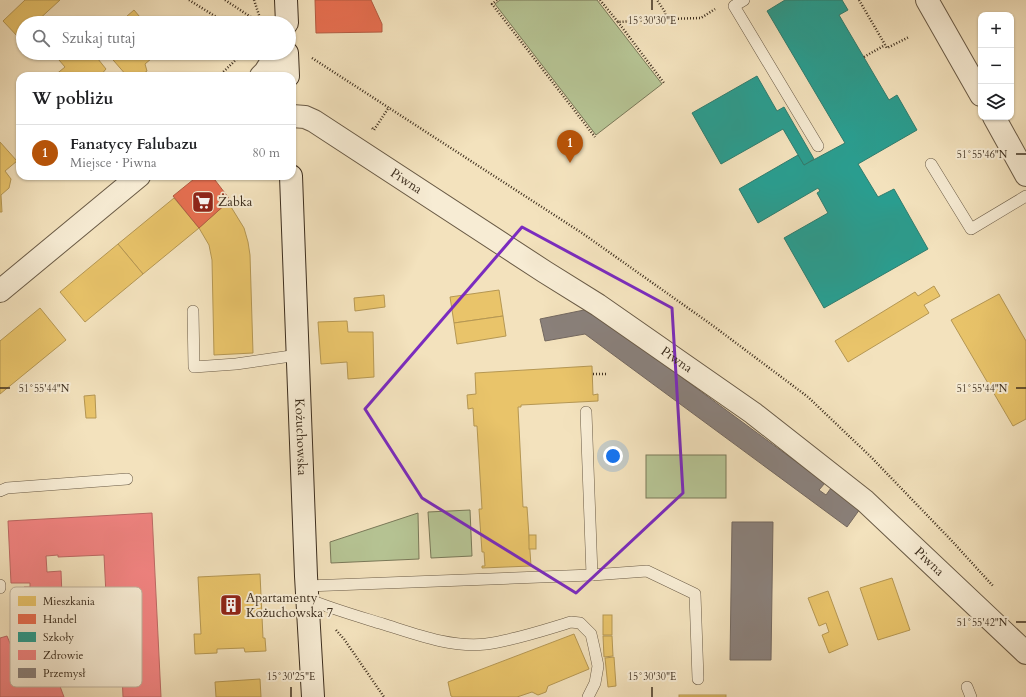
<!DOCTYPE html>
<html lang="pl">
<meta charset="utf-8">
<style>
body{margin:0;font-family:Cardo,serif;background:#f6f6f6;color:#202124}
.controls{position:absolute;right:12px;top:12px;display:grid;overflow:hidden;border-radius:8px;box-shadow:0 1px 3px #0004}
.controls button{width:36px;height:36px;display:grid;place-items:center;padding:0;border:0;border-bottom:1px solid #e0e0e0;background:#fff;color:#202124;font:20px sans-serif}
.you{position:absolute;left:613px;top:456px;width:14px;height:14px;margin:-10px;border:3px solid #fff;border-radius:50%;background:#1a73e8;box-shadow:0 0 0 6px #1a73e833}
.badge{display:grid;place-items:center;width:26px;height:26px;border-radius:50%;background:#b45309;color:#fff;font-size:13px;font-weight:700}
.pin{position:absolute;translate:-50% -33px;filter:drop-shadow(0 1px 2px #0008)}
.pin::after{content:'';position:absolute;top:21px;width:14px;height:12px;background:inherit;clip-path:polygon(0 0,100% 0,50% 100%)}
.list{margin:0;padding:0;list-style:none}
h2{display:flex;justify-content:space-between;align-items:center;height:52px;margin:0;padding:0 16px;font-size:17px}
h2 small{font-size:13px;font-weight:400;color:#757577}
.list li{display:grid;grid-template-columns:26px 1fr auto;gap:12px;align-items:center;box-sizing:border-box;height:56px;padding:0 16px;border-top:1px solid #e0e0e0}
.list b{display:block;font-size:15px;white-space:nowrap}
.list p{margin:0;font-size:13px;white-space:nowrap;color:#757577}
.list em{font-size:13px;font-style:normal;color:#757577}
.icon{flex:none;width:22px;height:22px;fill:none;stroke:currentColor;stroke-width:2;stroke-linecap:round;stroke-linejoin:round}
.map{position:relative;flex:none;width:1026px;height:697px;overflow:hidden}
.search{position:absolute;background:#fff;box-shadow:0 1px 3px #0004;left:16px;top:16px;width:280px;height:44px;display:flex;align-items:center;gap:10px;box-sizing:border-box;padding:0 14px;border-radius:22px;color:#757577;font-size:15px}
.panel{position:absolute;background:#fff;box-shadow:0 1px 3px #0004;left:16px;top:72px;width:280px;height:108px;border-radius:12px}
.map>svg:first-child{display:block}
.green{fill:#b6c494;stroke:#7a7959}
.homes{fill:#e9c46a;stroke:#b59753}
.shops{fill:#e76f51;stroke:#b45c42}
.schools{fill:#2a9d8f;stroke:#307c6d}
.health{fill:#f28482;stroke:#bc6a64}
.industry{fill:#8a817c;stroke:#736860}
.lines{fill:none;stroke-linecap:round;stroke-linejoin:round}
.service-casing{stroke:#6a5b46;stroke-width:12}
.minor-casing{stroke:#6a5b46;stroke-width:24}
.tertiary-casing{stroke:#6a5b46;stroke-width:24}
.secondary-casing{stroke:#3d2e1e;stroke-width:24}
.path{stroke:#3d2e1e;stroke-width:2.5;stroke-dasharray:1 2;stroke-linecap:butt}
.service{stroke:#f7ecd4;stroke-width:11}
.minor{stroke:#f7ecd4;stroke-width:22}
.tertiary{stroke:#f7ecd4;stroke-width:22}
.secondary{stroke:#f7ecd4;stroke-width:22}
.path-bridge{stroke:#3d2e1e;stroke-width:2.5;stroke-dasharray:1 2;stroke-linecap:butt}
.marked{fill:none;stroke:#7b2cbf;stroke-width:3;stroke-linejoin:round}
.ticks{fill:none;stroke:#3d2e1e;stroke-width:1.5}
.labels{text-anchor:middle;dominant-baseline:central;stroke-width:4;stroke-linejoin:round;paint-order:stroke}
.street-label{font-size:13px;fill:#3d2e1e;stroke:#f7ecd4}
.poi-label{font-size:13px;fill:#3d2e1e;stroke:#f7ecd4;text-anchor:start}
.key{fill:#f7ecd4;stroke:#bfb39d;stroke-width:1}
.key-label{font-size:11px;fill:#3d2e1e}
.ticks-label{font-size:10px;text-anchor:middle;fill:#3d2e1e;stroke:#f7ecd4;stroke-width:4;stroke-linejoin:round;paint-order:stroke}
</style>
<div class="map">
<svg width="1026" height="697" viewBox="0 0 1026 697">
<rect width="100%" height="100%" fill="#f3e2bd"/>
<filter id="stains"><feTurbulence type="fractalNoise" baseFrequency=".005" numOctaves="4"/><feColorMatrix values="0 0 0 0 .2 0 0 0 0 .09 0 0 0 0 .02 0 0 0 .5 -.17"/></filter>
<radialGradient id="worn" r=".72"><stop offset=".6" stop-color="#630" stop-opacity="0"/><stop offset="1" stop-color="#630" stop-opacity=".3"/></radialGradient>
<g class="green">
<polygon points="500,0 597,0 662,84 596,135 495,4"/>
<rect x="646" y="455" width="80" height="43"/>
<polygon points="470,510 472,556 431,558 428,512"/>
<polygon points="418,513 419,559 331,563 330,542"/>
</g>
<g class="homes">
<polygon points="25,0 60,0 35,23 23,23 23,34 19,38 3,21"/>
<polygon points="134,10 145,23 119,23"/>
<polygon points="53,53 82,53 88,60 94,54 106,69 100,76 54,76 65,67"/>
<polygon points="107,53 158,53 145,64 147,71 140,76 134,74 132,76 127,76"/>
<polygon points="0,142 17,161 5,171 11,179 9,188 1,195 2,212 0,212"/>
<polygon points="174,198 199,228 143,274 118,244"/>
<polygon points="228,202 244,228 248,242 250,255 253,353 214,355 212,260 209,245 199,228"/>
<polygon points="118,244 143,274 85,322 60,292"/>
<polygon points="934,286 940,296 924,305 929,313 848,362 835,341 915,292 918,296"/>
<polygon points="499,290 503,316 454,323 450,297"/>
<polygon points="999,294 1026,341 1026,419 1013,426 951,320"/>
<polygon points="384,295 385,307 355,311 354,298"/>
<polygon points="40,308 66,340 0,394 0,341"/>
<polygon points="503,316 506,336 457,344 454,323"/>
<polygon points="347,321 348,332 373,332 374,377 348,379 347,362 321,364 318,322"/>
<polygon points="592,366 593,395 598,394 598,401 521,405 521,407 518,407 523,507 527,507 531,566 482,568 482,566 485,566 484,552 482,552 479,509 482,509 477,426 474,426 473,408 468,409 467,395 476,394 475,373"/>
<polygon points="95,395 96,418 86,418 84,396"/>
<rect x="529" y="535" width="7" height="14"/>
<polygon points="260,574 263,638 265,638 266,651 245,652 244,648 217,649 217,653 195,654 194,634 201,634 198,577"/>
<polygon points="892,578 910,630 878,640 860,588"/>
<polygon points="828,591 848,645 829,653 822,635 829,632 826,623 819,626 808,598"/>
<rect x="603" y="615" width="9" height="20"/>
<polygon points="574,634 589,669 548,686 546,692 538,695 532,692 517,697 453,697 451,696 448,682"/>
<polygon points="603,636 612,636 613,656 604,657"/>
<polygon points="614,657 616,686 608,687 605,658"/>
<polygon points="260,679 261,697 216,697 215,682"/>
<rect x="679" y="695" width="47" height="2"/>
</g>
<g class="shops">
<polygon points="315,0 371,0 382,24 382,32 316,33"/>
<polygon points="201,176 210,177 215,180 231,201 229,203 228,202 199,228 173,196 194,179"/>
</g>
<g class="schools">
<polygon points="785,0 842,0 848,10 839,15 889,100 897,95 917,130 858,164 878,197 894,189 928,249 824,308 784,238 828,213 817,193 820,191 818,188 758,223 739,189 798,155 804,165 845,143 767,11"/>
<polygon points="757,76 777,111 784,107 814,159 804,165 783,129 721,164 692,113"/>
</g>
<polygon class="health" points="152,513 161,697 123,697 121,650 108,651 107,623 113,623 111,594 106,595 104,555 58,557 58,555 46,556 47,572 61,571 62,596 40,597 55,629 76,680 67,684 65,678 58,681 64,697 0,697 0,638 7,636 14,653 43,642 54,672 62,669 47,634 30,600 30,596 24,596 24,587 30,587 30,583 11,583 8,521"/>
<g class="industry">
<polygon points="589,309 825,483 819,490 826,495 831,488 860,509 847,527 585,334 545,341 540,319"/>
<polygon points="732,522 773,522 771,660 730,660"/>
</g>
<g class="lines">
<g class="service-casing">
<g id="service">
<polyline points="744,0 734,6 818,146"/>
<polyline points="931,164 971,229 1026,196"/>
<polyline points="193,311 194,367 236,364 298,355"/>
<polyline points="0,491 7,488 127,479"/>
<polyline points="592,575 647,571 695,594 698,679"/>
<polyline points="0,585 0,588"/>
<polyline points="307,586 592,575 586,412"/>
<path d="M308 599C332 609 357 616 383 624 415 634 451 648 486 644 515 640 544 630 571 622L580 623 591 634 594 647 598 666 595 683 588 697"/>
<polyline points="967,687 971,697"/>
</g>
</g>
<g class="minor-casing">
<g id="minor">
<polyline points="261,76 265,72 277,53"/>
<path id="s1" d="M292 116 305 117 314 121 545 272 598 305 753 413 865 501 1026 653"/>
<polyline points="0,291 139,176"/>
</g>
</g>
<g class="tertiary-casing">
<g id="tertiary">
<polyline points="927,0 981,95"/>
<polyline points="994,117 1026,175"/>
</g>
</g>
<g class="secondary-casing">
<g id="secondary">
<polyline points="286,0 287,23"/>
<polyline points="287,53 288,76"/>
<path id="s2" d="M291 176 306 576 313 697"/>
</g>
</g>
<g class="path">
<polyline points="189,0 226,23"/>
<polyline points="254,0 260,18 258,23"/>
<polyline points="497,0 492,4 595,137"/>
<polyline points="600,0 618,22 666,19 665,12 657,0"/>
<polyline points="859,0 887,48 909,37"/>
<polyline points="666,19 701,18 715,9"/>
<polyline points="618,22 664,83"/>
<polyline points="864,57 885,45"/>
<polyline points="312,58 582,233 712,325 808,397 871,457 951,540 994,587"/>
<polyline points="219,76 243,53"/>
<polyline points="372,128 374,130 389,107"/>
<polyline points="593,374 608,374"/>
<polyline points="336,630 344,639 384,697"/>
</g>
<use href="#service" class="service"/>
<use href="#minor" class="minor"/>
<use href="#tertiary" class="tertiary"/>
<use href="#secondary" class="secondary"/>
<polyline class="path-bridge" points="225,0 260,23"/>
</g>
<path class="marked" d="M522 227 672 308 683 493 576 593 422 498 365 409Z"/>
<path class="ticks" d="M652 0V10M1016 154H1026M0 388H10M1016 388H1026M1016 622H1026M291 687V697M652 687V697"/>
<defs>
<g id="supermarket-square" transform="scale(1.15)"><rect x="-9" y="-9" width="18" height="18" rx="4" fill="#8f2418" stroke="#f7ecd4"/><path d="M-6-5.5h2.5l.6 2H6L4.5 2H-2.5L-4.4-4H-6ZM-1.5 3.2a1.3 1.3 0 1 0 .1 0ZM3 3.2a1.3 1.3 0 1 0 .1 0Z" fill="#fff"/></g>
<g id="building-square" transform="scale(1.15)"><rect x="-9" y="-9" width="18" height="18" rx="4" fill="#8f2418" stroke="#f7ecd4"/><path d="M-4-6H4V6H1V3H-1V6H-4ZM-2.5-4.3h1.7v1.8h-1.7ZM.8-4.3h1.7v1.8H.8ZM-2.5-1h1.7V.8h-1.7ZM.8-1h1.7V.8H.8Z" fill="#fff"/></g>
</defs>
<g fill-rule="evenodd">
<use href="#supermarket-square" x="203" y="202"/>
<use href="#building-square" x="231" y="605"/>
</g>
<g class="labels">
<g class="street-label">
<text stroke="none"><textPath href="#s1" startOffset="133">Piwna</textPath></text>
<text stroke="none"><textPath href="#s1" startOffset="457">Piwna</textPath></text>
<text stroke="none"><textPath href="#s2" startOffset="261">Kożuchowska</textPath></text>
<text stroke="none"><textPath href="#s1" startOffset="781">Piwna</textPath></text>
</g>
<g class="poi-label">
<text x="218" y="202">Żabka</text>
<text x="246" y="598">Apartamenty<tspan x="246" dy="15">Kożuchowska 7</tspan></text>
</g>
</g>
<rect x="10" y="587" width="132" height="100" rx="6" class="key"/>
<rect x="18" y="596" width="18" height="10" fill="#e9c46a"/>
<rect x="18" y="614" width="18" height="10" fill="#e76f51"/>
<rect x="18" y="632" width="18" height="10" fill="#2a9d8f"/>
<rect x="18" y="650" width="18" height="10" fill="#f28482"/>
<rect x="18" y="668" width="18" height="10" fill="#8a817c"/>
<g class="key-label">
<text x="43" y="605">Mieszkania</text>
<text x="43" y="623">Handel</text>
<text x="43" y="641">Szkoły</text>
<text x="43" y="659">Zdrowie</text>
<text x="43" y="677">Przemysł</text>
</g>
<g class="ticks-label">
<text x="652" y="24">15°30'30"E</text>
<text x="982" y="158">51°55'46"N</text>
<text x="44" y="392">51°55'44"N</text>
<text x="982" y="392">51°55'44"N</text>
<text x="982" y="626">51°55'42"N</text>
<text x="291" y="680">15°30'25"E</text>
<text x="652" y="680">15°30'30"E</text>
</g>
<rect width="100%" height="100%" filter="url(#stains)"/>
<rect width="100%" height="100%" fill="url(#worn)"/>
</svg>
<div class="controls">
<button>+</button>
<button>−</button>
<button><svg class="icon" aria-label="layers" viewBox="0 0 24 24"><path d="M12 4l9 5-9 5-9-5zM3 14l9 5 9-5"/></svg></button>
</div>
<div class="you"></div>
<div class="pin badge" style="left:570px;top:163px">1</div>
<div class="search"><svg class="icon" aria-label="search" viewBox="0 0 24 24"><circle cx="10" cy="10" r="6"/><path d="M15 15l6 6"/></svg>Szukaj tutaj</div>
<section class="panel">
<h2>W pobliżu<small></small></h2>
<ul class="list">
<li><span class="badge">1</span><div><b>Fanatycy Falubazu</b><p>Miejsce · Piwna</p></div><em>80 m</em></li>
</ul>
</section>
</div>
